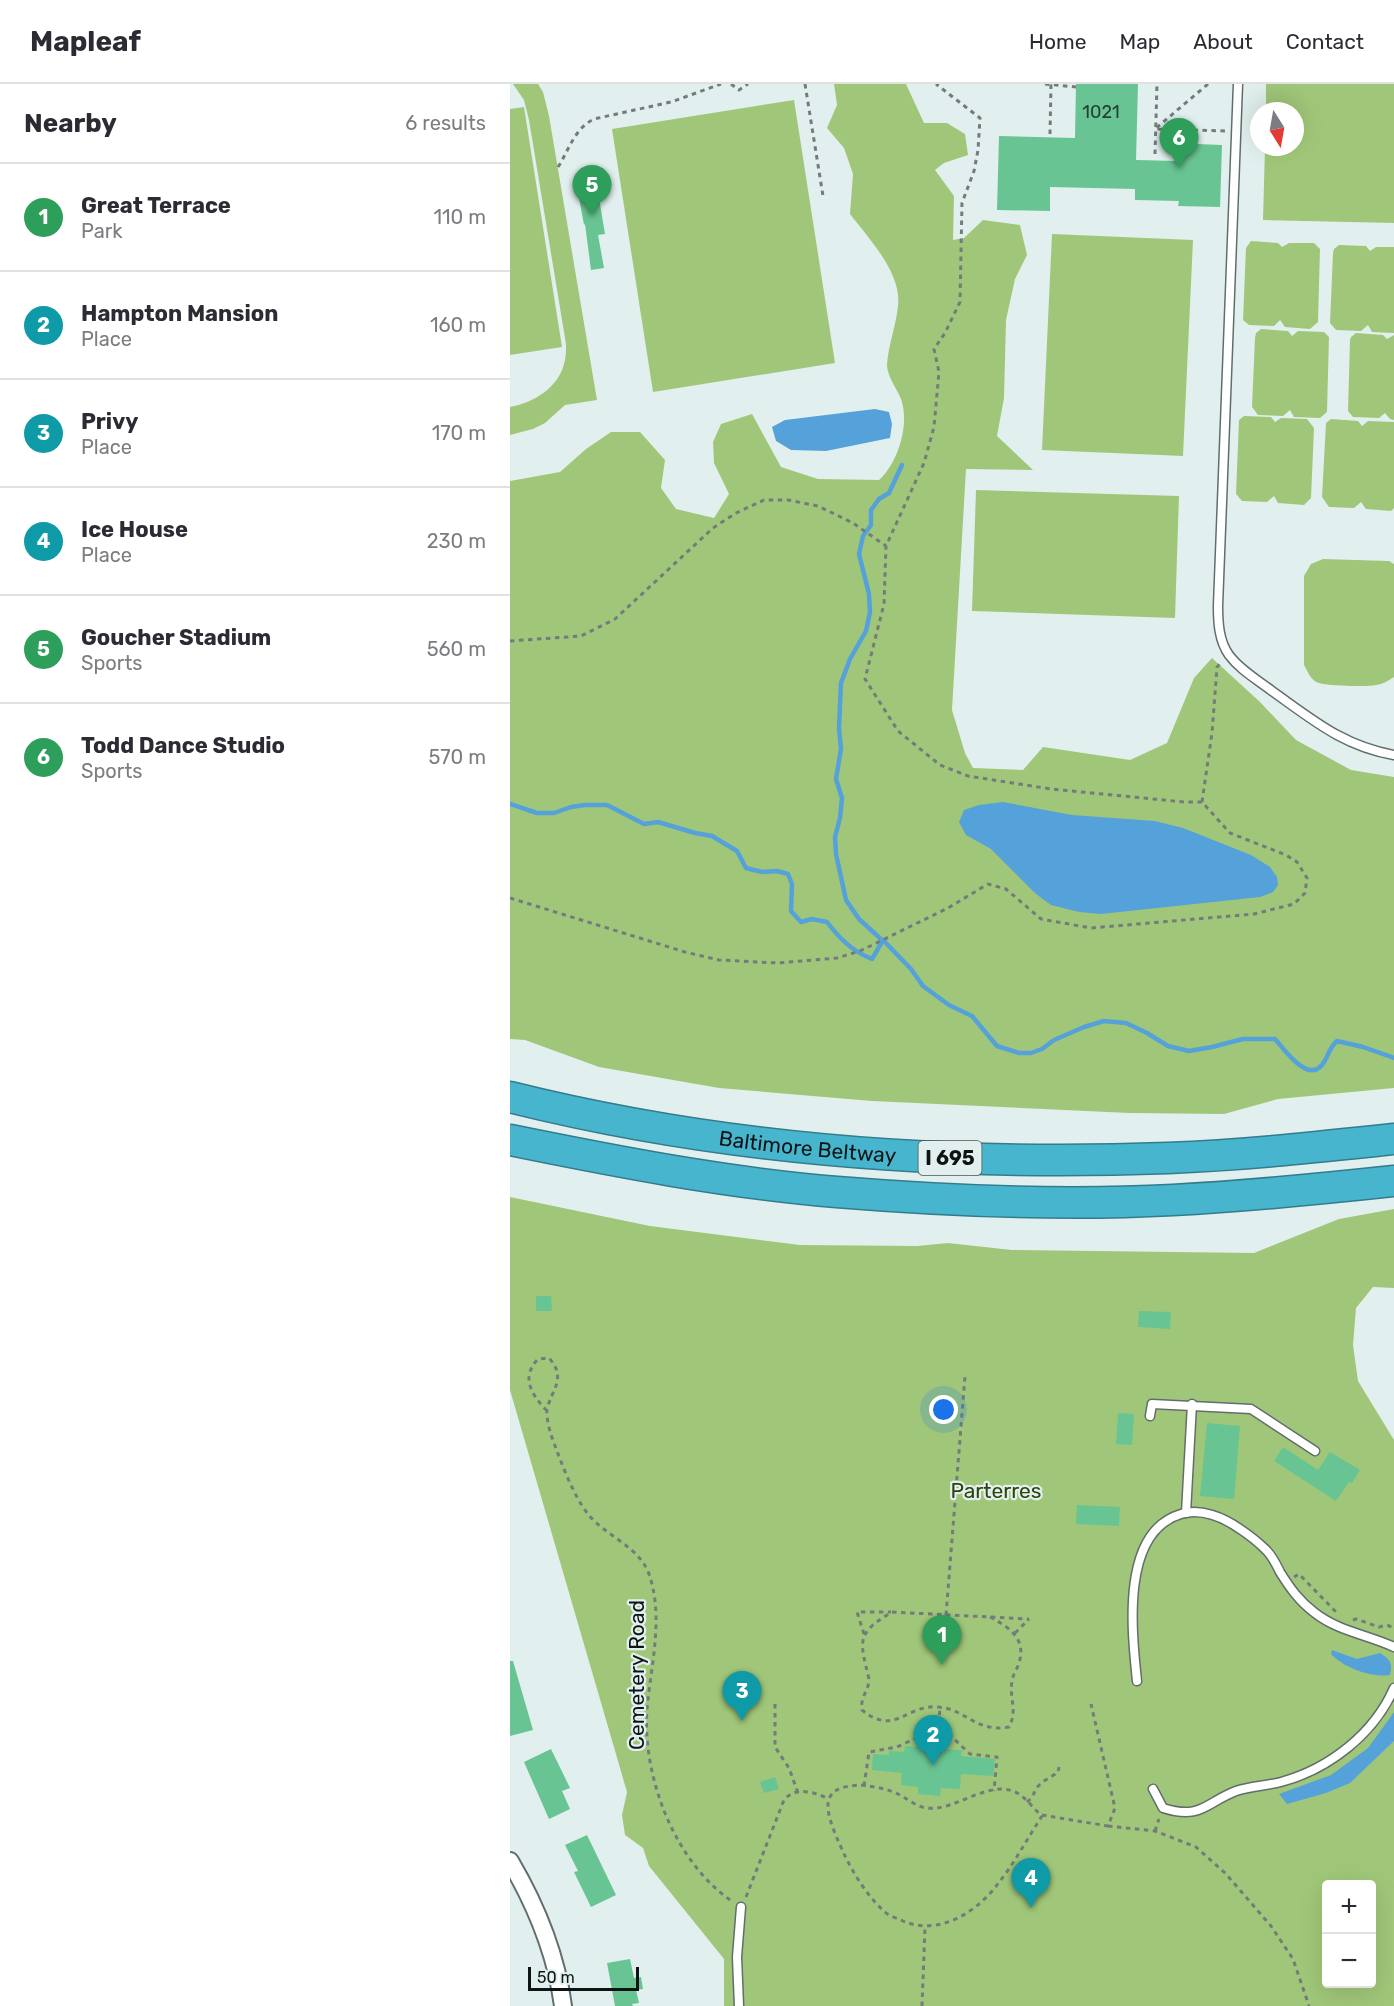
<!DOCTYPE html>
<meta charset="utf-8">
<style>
body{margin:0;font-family:Rubik,sans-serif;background:#f2f2f3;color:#2b2b33}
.controls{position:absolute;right:18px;bottom:18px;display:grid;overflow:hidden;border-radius:6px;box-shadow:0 6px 24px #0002}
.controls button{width:54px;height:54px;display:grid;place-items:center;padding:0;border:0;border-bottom:2px solid #e1e1e2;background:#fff;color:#2b2b33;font:30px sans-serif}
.compass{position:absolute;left:740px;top:18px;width:54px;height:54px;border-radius:50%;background:#fff;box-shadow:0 6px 24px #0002;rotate:169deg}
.scale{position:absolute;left:18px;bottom:15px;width:111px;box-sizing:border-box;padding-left:6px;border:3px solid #0e1313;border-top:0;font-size:16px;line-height:21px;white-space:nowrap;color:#0e1313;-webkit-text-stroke:4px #e1f0ee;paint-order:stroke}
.you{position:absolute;left:434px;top:1326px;width:21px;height:21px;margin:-15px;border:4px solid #fff;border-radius:50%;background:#1a73e8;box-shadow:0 0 0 9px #1a73e833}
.badge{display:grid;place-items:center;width:39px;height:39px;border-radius:50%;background:#88411e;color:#fff;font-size:20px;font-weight:700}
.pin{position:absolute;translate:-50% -50px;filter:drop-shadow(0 2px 3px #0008)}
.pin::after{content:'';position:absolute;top:32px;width:21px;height:18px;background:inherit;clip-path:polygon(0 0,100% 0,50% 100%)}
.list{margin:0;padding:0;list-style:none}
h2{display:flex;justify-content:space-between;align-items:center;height:78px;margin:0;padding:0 24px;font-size:26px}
h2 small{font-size:20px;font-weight:400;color:#7c7c81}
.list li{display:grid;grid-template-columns:39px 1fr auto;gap:18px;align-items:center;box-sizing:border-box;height:108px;padding:0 24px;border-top:2px solid #e1e1e2}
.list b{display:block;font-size:22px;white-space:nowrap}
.list p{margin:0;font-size:20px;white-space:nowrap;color:#7c7c81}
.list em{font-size:20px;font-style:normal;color:#7c7c81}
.map{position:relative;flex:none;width:884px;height:1922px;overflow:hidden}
header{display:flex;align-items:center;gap:36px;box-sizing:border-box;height:84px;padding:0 30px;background:#fff;border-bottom:2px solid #e1e1e2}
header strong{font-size:28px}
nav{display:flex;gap:33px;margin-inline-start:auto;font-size:21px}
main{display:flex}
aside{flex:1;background:#fff}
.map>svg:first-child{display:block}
.green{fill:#a0c779;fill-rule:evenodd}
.water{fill:#55a1da}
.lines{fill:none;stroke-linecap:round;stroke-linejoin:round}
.stream{stroke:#55a1da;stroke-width:4.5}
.building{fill:#68c492}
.lane-casing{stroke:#616e6c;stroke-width:11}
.street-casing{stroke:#616e6c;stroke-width:20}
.highway-casing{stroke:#337c8c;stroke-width:33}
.path{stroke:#737c7b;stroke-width:3;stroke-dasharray:4.5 4.5;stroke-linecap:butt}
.lane{stroke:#fff;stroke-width:8}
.street{stroke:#fff;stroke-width:16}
.highway{stroke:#47b5cd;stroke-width:30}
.labels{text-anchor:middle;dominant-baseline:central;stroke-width:4.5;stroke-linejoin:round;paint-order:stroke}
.number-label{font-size:18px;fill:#243f33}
.shield{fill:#e1f0ee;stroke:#4d5555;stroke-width:1.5}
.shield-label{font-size:20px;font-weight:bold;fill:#0e1313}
.street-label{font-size:21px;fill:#0e1313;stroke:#e1f0ee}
.park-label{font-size:21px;fill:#2c440b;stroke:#e1f0ee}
</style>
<header>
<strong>Mapleaf</strong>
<nav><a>Home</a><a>Map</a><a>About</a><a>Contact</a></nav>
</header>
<main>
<aside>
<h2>Nearby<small>6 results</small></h2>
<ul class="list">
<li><span class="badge" style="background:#2e9e5b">1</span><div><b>Great Terrace</b><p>Park</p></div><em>110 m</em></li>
<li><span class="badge" style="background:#0f9aa8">2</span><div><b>Hampton Mansion</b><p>Place</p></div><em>160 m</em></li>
<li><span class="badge" style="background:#0f9aa8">3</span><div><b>Privy</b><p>Place</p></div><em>170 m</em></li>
<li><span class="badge" style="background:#0f9aa8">4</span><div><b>Ice House</b><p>Place</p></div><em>230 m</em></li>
<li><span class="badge" style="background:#2e9e5b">5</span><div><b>Goucher Stadium</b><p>Sports</p></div><em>560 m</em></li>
<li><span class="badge" style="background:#2e9e5b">6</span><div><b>Todd Dance Studio</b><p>Sports</p></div><em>570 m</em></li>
</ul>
</aside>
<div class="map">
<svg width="884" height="1922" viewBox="0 0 884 1922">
<rect width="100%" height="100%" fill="#e1f0ee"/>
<g class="green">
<path d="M3 0H28L33 8 39 32 87 316 55 321 35 339 23 345 0 351V323C23 319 48 304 54 280 56 274 56 267 56 260L19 36 14 16Z"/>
<path d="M324 0H396L414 39H437L455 50 458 71 434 79 425 86 444 112 443 156 454 154 473 136 510 141 517 171 505 195 496 236 494 314 487 352 523 386 456 385 442 626 455 669 463 684 513 686 533 663 620 676 657 659 684 594 702 574 750 618 786 656 841 686 884 693V1004L768 1015 714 1030 619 1029 362 1017 209 1004 89 983 15 956 0 955V397L50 388 76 365 101 348H130L155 376 151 404 166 425 204 434 219 410 204 379 203 358 211 340 242 330 271 383 308 395 369 396C388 379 400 340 391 315 387 305 377 292 377 281 378 262 386 242 388 222 392 189 359 155 340 130L343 90 334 64 317 44 327 21Z"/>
<polygon points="756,0 884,0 884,139 753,136 755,63 785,63 785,27 756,27"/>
<polygon points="284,16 325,279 143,308 102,45"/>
<polygon points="14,23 52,263 0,271 0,25"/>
<polygon points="542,150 683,156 673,372 532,366"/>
<polygon points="741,157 768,159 772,163 779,159 804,159 810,165 808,238 800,245 775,243 770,236 764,242 739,241 733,236 736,164"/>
<polygon points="829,161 856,162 860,167 866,163 884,163 884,249 862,248 858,241 851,247 826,246 820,239 823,169 824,165"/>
<polygon points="751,245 778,247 782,252 788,247 814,248 819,253 817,328 810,334 784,333 780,326 773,332 748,331 742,323 745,254 746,249"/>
<polygon points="846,249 873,251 877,255 884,251 884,336 880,335 875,329 869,334 843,333 838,327 840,256 841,253"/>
<polygon points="734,332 761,333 765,338 771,334 797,335 804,344 801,414 794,421 768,419 764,412 757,418 732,417 726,410 729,336"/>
<polygon points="821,335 848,337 852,342 858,337 884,338 884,424 881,427 856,425 851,418 844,424 819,423 812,413 816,339"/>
<polygon points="466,406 669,412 665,534 462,527"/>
<path d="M813 475 879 477 884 480V593C878 597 873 600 866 601 858 603 817 602 809 599 801 597 798 588 794 581V492L801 480Z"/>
<path d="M0 1113 140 1142 290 1161 407 1162 438 1159 502 1166 744 1169 829 1135 884 1125V1204L863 1203 846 1224 843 1261 848 1297 884 1356V1922H214V1875L139 1782 133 1764 115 1751 112 1731 117 1708 0 1306ZM816 1800H862V1900H816Z"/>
</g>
<g class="water">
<polygon points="365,325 379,328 382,340 380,354 316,367 281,366 266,357 262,343 275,336"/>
<polygon points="493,718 562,731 645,737 673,744 741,771 760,783 767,793 768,801 763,808 750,813 591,830 569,828 541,821 526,810 481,765 456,751 449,738 454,726 469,721"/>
<path d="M822 1566 847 1575 870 1569C880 1575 883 1579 880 1591 862 1594 834 1584 821 1570Z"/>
<polygon points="884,1628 884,1657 840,1699 816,1709 777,1720 769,1710 821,1691 858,1664"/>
</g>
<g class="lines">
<g class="stream">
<path d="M0 720 27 729H44L61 723 75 721H97L134 740 148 738 185 749 202 752 227 767 236 784 252 788 267 787 278 790 282 800 281 827 291 838 302 835 317 838C330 855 342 867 362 875L373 856 401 885 413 902 439 921 462 932 487 962 509 969H521L532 965 544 956 574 943 594 937 616 939 637 949 658 962 679 967 702 963 733 955H765C774 965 797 999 812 981 819 972 818 965 827 957L853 963 884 974"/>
<polyline points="373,857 349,835 336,816 326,770 325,753 330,734 332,714 326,695 331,665 329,644 331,599 340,575 356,547 360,528 359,510 349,470 353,452 361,441 361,426 369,415 379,409 392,381"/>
</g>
</g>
<g class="building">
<polygon points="566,0 628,0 626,76 667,77 667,51 686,52 686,60 712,61 710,123 668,122 669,117 625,116 625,105 540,103 540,127 487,126 489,52 565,54"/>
<polygon points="89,87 92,101 87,102 95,150 88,151 94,184 81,186 75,140 74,141 65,92"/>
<polygon points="26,1212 41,1212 42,1227 26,1227"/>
<polygon points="629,1227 661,1228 660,1245 628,1243"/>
<polygon points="608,1329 624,1330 622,1361 606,1360"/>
<polygon points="697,1339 730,1342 724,1415 690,1412"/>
<polygon points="773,1363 808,1386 820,1368 850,1386 842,1399 839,1398 826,1417 764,1377"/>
<polygon points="567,1421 610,1423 609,1442 566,1440"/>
<polygon points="0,1577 3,1577 23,1646 0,1652"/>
<polygon points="410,1655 434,1657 433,1665 452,1666 451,1672 485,1675 483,1692 451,1690 450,1705 431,1704 430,1712 408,1710 408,1703 391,1701 392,1689 362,1686 363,1670 379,1671 379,1667 394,1668 395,1662 409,1663"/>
<polygon points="41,1665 60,1704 52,1707 60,1725 39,1735 14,1678"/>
<polygon points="265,1693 269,1705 254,1709 250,1698"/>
<polygon points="77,1751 106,1811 81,1823 64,1788 68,1787 55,1761"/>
<polygon points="120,1875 124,1894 131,1893 133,1905 126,1906 129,1919 122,1920 123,1922 105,1922 97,1879"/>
</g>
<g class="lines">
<g class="lane-casing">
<g id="lane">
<path d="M728 0 708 522C708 539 709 557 719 571 730 586 748 596 762 607 803 636 833 662 884 671"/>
<polyline points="640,1332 642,1320 741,1325 805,1367"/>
<polyline points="676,1429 682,1320"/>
<path d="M627 1597C622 1549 610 1448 671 1430 691 1424 713 1433 730 1445 739 1451 748 1458 755 1465 762 1471 766 1480 770 1488 780 1504 789 1517 805 1529 828 1547 858 1551 884 1563"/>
<path d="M643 1705 653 1724C691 1736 695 1719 726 1707 740 1702 756 1702 771 1698 819 1685 864 1650 884 1604"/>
<polyline points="229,1922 227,1873 231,1823"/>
</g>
</g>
<g class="street-casing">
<path id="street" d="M0 1777C27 1823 46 1869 53 1922"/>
</g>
<g class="highway-casing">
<g id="highway">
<path id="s1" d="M0 1013C212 1066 440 1082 658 1074 734 1071 809 1063 884 1055"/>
<path d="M0 1056C108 1078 217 1099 327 1108 438 1117 551 1122 663 1116 737 1112 810 1105 884 1097"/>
</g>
</g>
<g class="path">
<polyline points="221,0 229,6 238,0"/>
<polyline points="295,0 313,112"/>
<polyline points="535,0 566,3"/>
<polyline points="698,0 645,45 715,47"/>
<polyline points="540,50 541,0"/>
<polyline points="645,70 647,0"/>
<path d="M48 83C59 66 64 45 84 35L161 18 211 0"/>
<polyline points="0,557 71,552 105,535 203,444 226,429 254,416 278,416 308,422 343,439 376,462"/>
<polyline points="692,718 702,649 707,583 711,579"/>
<polyline points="0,814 175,868 209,876 268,879 327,874 350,867 438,824 478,800 496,805 531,835 581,844 744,830 784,820 795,809 797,794 787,778 776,771 720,749 692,718 674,718 541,705 458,692 430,681 388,647 355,595 374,520 376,462 414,379 424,343 429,288 424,265 435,249 450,218 452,119 464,87 468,66 470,34 426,0"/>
<path d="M37 1327C22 1311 10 1294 28 1275L39 1274C57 1294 42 1305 37 1325 36 1332 39 1344 41 1351 50 1375 62 1410 78 1430 95 1452 129 1462 139 1490 154 1533 141 1581 137 1625 132 1693 165 1779 223 1818"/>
<polyline points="784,1493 789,1490 827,1529"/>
<polyline points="436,1531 455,1292"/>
<path d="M480 1533C497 1542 515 1553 510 1575 509 1583 503 1589 502 1597 499 1615 508 1626 499 1643 466 1649 456 1625 428 1623 397 1620 385 1653 352 1626 350 1612 359 1607 359 1595 350 1557 345 1550 382 1528L519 1535"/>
<polyline points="843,1536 846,1535 869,1543 877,1541 884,1544"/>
<polyline points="505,1549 519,1535"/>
<polyline points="354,1550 347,1528 381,1528"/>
<polyline points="265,1620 265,1663 279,1684 288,1709"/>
<polyline points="428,1649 430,1624"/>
<path d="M351 1701C364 1703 376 1704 388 1710 397 1714 406 1723 417 1724 447 1728 483 1690 512 1712 519 1718 525 1726 532 1732 517 1755 504 1780 487 1801 465 1830 426 1853 391 1836 386 1834 379 1832 375 1828 358 1813 345 1792 335 1772 329 1758 314 1730 319 1715 324 1702 340 1702 351 1701Z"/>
<polyline points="354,1702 359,1668 387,1663 417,1649 428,1649 441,1652 460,1670 487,1673 484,1707"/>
<path d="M517 1718C523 1713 523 1711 526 1705 531 1697 542 1693 548 1688L549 1683"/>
<polyline points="532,1731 598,1742 605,1724 581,1620"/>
<polyline points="598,1742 645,1747 686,1763 716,1790 761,1842 783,1875 799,1922"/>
<polyline points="645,1747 649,1735"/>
<path d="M236 1813 274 1716C286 1702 304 1708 319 1715"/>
<polyline points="412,1922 415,1843"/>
</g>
<use href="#lane" class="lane"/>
<use href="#street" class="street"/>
<use href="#highway" class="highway"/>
</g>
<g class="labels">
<g class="number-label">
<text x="591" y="28">1021</text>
</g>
<rect class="shield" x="408.5" y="1057" width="63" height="34" rx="4.5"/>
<g class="shield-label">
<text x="440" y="1074">I 695</text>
</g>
<g class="street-label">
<text stroke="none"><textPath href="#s1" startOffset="302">Baltimore Beltway</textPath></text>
<text transform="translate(126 1591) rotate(-90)">Cemetery Road</text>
</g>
<g class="park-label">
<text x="486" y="1406">Parterres</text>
</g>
</g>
</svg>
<div class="controls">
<button>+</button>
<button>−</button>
</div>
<svg class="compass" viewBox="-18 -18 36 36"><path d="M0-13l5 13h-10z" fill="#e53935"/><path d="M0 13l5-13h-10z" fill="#7c7c81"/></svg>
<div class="scale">50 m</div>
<div class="you"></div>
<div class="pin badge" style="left:432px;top:1581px;background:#2e9e5b">1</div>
<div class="pin badge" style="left:423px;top:1681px;background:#0f9aa8">2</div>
<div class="pin badge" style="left:232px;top:1637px;background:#0f9aa8">3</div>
<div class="pin badge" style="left:521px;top:1824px;background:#0f9aa8">4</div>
<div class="pin badge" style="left:82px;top:131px;background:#2e9e5b">5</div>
<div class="pin badge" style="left:669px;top:84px;background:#2e9e5b">6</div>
</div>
</main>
